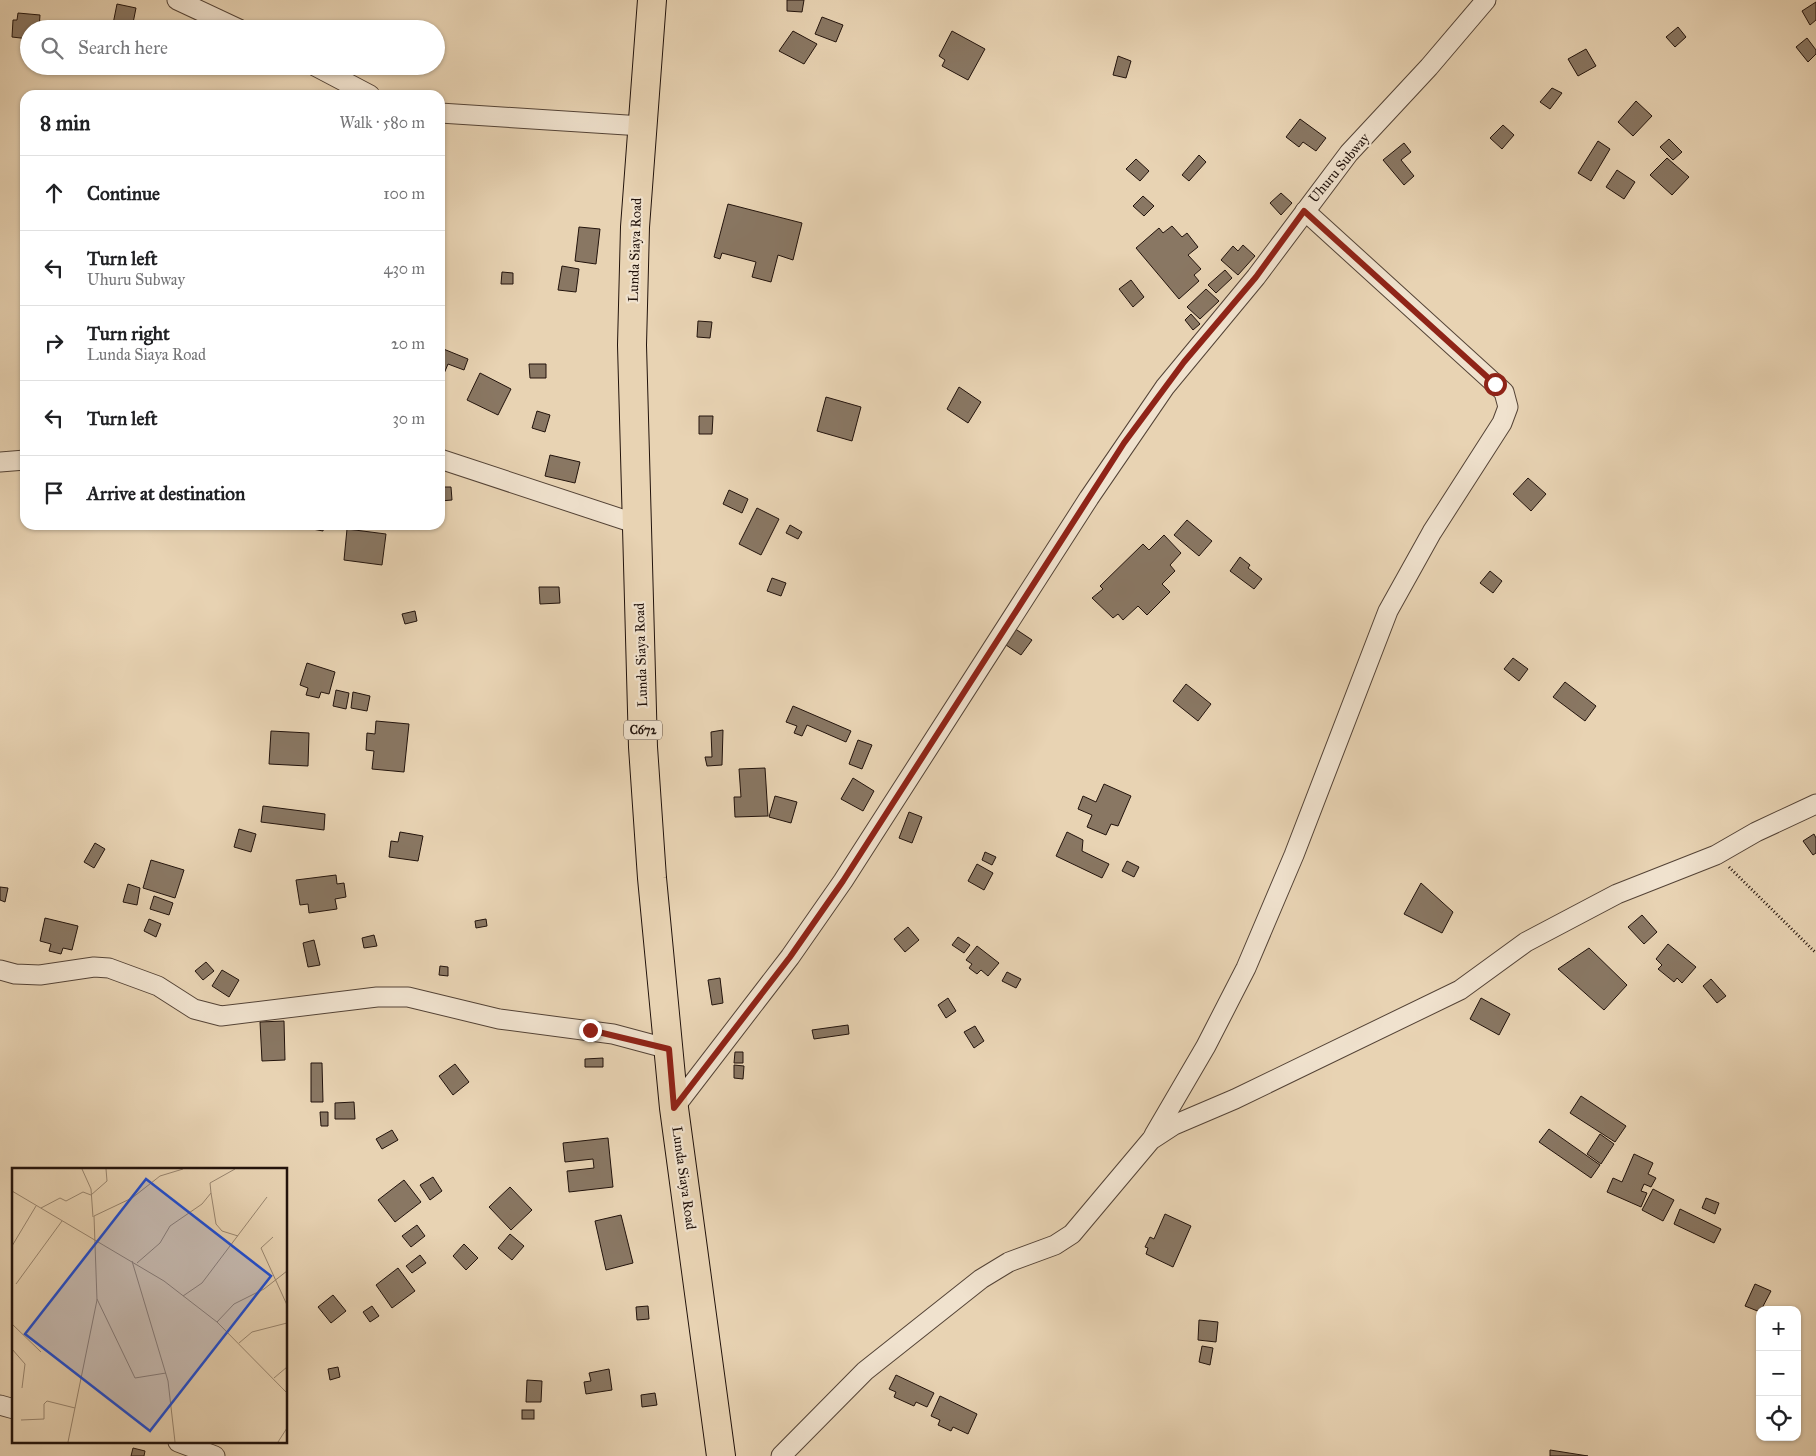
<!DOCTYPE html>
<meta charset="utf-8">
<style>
body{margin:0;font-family:"IM FELL Great Primer",serif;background:#f6f6f6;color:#202124}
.controls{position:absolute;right:15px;bottom:15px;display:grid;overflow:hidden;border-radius:10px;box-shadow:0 1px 4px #0004}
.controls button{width:45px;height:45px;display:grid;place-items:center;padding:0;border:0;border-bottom:1px solid #e0e0e0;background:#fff;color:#202124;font:25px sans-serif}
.stop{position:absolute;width:15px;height:15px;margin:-11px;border:4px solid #8f2418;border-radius:50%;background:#fff}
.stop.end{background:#8f2418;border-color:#fff;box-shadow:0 1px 5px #0008}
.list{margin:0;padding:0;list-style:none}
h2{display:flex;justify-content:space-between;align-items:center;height:65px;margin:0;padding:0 20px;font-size:21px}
h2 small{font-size:16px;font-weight:400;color:#757577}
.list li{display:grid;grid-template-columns:32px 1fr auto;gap:15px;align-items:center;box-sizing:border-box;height:75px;padding:0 20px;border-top:1px solid #e0e0e0}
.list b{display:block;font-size:19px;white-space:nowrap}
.list p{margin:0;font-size:16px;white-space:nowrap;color:#757577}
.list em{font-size:16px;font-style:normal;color:#757577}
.icon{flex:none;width:28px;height:28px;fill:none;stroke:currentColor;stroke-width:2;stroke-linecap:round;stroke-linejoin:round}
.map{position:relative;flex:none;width:1816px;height:1456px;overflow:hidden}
.search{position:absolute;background:#fff;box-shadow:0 1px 4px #0004;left:20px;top:20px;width:425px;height:55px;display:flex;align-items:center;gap:12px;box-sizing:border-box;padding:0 18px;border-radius:28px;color:#757577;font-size:19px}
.panel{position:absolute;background:#fff;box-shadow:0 1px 4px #0004;left:20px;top:90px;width:425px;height:440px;border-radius:15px}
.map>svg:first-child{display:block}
.building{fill:#897763;stroke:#22130c}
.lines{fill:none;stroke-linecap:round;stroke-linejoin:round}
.minor-casing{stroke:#544336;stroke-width:21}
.primary-casing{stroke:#22130c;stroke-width:30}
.path{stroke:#22130c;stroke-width:3;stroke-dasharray:1 2.5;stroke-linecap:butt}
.minor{stroke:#f0e2ce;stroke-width:19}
.primary{stroke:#e8d3b3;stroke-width:28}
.route{stroke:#8f2418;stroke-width:6}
.labels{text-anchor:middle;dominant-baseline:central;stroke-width:4.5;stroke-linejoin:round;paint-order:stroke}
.shield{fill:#f0e2ce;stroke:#605146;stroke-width:1}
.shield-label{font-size:12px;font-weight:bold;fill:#22130c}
.street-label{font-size:14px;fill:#22130c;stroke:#f0e2ce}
.inset-road{fill:none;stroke:#998670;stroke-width:1}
.view{fill:#1d4ed8;fill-opacity:0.15;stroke:#1d4ed8;stroke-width:2.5}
.inset-edge{fill:none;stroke:#22130c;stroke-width:2.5}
</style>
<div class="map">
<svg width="1816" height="1456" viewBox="0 0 1816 1456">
<rect width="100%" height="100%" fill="#e8d3b3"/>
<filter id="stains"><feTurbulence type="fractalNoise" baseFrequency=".004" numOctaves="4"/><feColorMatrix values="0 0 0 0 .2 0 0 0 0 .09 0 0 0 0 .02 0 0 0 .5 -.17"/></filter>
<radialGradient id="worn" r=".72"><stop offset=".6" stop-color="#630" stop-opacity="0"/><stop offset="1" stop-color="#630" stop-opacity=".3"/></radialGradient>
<g class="building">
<polygon points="787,0 804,0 802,12 787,11"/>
<polygon points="1816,2 1816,20 1810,25 1802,11"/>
<polygon points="117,4 136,8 132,28 113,24"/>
<polygon points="18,13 40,15 39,29 29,29 29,39 12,37 13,20 17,20"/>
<polygon points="822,17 843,25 836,42 815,34"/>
<polygon points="1678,27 1686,37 1675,47 1666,37"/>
<polygon points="793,31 817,44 804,64 779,51"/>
<polygon points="952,31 985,49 968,80 942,66 945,60 939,56"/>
<polygon points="1807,38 1816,50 1816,54 1808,62 1796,47"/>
<polygon points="1586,49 1596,66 1578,76 1568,59"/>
<polygon points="1118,56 1131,61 1126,78 1113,75"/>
<polygon points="1552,88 1562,93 1550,109 1540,102"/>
<polygon points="1636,101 1652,116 1633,136 1618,122"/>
<polygon points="1300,119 1326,138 1316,151 1303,142 1299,147 1286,137"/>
<polygon points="1503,125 1514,135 1502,149 1490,138"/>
<polygon points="1669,139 1682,152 1673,160 1660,147"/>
<polygon points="1598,141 1610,149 1591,181 1578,173"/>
<polygon points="1404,143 1411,152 1401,160 1414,176 1404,185 1383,160"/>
<polygon points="1199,155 1206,162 1189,181 1182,175"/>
<polygon points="1667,158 1689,177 1672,195 1650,175"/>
<polygon points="1136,159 1149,171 1140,181 1126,169"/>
<polygon points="1617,170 1635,182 1624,199 1606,187"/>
<polygon points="1281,193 1292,203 1281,215 1270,203"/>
<polygon points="1143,196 1154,206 1144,216 1133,206"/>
<polygon points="728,204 802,223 793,260 778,255 771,282 752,277 756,262 722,253 720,259 714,257"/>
<polygon points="1172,226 1182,237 1187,233 1198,247 1188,255 1201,269 1194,275 1199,281 1179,299 1136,248 1159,228 1163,233"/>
<polygon points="579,227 600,229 596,264 575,261"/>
<polygon points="1243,245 1255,256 1238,275 1221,260 1233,246 1238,251"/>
<polygon points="562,266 579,269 576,292 558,290"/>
<polygon points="1225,270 1232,278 1216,293 1208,285"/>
<polygon points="502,272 513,273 513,284 501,284"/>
<polygon points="1131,280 1144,297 1133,307 1119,289"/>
<polygon points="1206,289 1219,301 1200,319 1187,307"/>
<polygon points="1191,314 1200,324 1193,330 1185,320"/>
<polygon points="698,321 712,322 710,338 697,337"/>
<polygon points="441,348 468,359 464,370 448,364 443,376 440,375"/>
<polygon points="529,364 546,364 546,378 530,378"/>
<polygon points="480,373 511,389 498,415 467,400"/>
<polygon points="959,387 981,402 968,423 947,409"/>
<polygon points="826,397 861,407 852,441 817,431"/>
<polygon points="537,411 550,415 545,432 532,428"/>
<polygon points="699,416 713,416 712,434 699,434"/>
<polygon points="550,455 580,462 575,483 545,476"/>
<polygon points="1528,478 1546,494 1531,511 1513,494"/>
<polygon points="440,487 451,487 452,500 440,501"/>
<polygon points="729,490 748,499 742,513 723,504"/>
<polygon points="757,508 779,519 761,555 739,544"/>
<polygon points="1187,520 1212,541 1199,556 1174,535"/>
<polygon points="291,525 324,525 323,531"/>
<polygon points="790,525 802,532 798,539 786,533"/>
<polygon points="347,529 386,534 382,565 344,560"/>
<polygon points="1164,535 1181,553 1170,565 1175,571 1162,584 1170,592 1147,615 1138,606 1123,620 1118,614 1113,618 1092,598 1103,589 1100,586 1143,544 1149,550"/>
<polygon points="1240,557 1250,565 1248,568 1262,579 1254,589 1230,571"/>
<polygon points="1490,571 1502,581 1493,593 1480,583"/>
<polygon points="772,578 786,583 781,596 767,591"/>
<polygon points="539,587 559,587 560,603 540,604"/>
<polygon points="415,611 417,621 405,624 402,614"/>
<polygon points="1014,628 1032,640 1021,655 1003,643"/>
<polygon points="1513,658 1528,669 1519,681 1504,669"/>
<polygon points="307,663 335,672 329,694 321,692 319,698 306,695 308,688 300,685"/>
<polygon points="1565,682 1596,706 1585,721 1553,697"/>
<polygon points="1186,684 1211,704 1198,721 1173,701"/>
<polygon points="336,690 349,693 346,709 333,706"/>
<polygon points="353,692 370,696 367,711 351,708"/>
<polygon points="793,706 851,731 846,742 807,725 802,736 794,733 797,726 786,722"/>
<polygon points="376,721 409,724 404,772 372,769 374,751 366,750 367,733 375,734"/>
<polygon points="723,730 722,765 707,766 705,757 712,757 711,732"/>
<polygon points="271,731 309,733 308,766 269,764"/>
<polygon points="858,740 872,745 862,769 849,764"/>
<polygon points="765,768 768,816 735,817 734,797 741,797 739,769"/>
<polygon points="853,778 874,791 863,811 841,799"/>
<polygon points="1104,784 1131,796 1118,826 1111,824 1106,835 1087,827 1092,815 1078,809 1083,796 1096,802"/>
<polygon points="775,796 797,802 791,823 769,817"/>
<polygon points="263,806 325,814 324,830 261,822"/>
<polygon points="909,812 922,817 912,843 899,838"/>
<polygon points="239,829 256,834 251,852 234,847"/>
<polygon points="400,832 423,836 418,861 389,857 391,841 398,842"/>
<polygon points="1067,832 1083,840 1082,851 1109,864 1102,878 1056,856"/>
<polygon points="1814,834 1816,838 1816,853 1813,855 1803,841"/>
<polygon points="95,843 105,849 94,868 84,862"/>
<polygon points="985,852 996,857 992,865 982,860"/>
<polygon points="151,860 184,870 175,898 143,888"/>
<polygon points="1127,861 1139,867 1134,877 1122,871"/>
<polygon points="977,864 993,873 984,890 968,881"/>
<polygon points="336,875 337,884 344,883 346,897 335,899 337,909 309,913 308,904 300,905 296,880"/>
<polygon points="1421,883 1453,912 1442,933 1404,914"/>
<polygon points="128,884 140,888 137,905 123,902"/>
<polygon points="0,887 8,888 5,902 0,900"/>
<polygon points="154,896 173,903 169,915 150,909"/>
<polygon points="1642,915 1657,932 1644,944 1628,927"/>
<polygon points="45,918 78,926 72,950 63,948 61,954 49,951 51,944 40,941"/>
<polygon points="149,919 161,924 156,937 144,931"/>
<polygon points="486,919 487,926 476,928 475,921"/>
<polygon points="908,927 919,940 905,952 894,939"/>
<polygon points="374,935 377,946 364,948 362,938"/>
<polygon points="958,937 970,945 964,953 952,945"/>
<polygon points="314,940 320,965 308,967 303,943"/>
<polygon points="1668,944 1696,967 1682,983 1677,978 1674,982 1658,969 1662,965 1656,959"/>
<polygon points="977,946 999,963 988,976 981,970 977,974 969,968 972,964 966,960"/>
<polygon points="1589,948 1627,985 1604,1010 1558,969"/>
<polygon points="206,962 214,971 203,980 195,971"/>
<polygon points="440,966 448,967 448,976 439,975"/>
<polygon points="222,970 239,980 229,997 212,986"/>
<polygon points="1007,972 1021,979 1016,988 1002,981"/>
<polygon points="720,978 723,1003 712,1005 708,980"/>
<polygon points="1711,979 1726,996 1717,1003 1703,986"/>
<polygon points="948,998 956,1011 946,1018 938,1005"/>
<polygon points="1481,998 1510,1014 1499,1035 1470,1019"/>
<polygon points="284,1021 285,1060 262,1061 260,1022"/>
<polygon points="848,1025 849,1034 814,1039 812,1030"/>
<polygon points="975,1026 984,1041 974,1048 964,1032"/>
<polygon points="735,1052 743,1052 743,1063 734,1063"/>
<polygon points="603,1058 603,1067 585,1067 585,1059"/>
<polygon points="311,1063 322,1063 323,1102 311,1102"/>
<polygon points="455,1064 469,1082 453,1095 439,1076"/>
<polygon points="734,1065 744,1066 743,1079 734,1078"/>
<polygon points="1581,1096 1626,1126 1615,1142 1570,1113"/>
<polygon points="354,1102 355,1119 335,1119 335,1103"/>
<polygon points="320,1112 328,1112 328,1126 321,1126"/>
<polygon points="1549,1129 1600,1165 1591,1178 1539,1142"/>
<polygon points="392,1130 398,1140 382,1149 376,1139"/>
<polygon points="1600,1134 1614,1144 1601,1164 1587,1154"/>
<polygon points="608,1138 613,1187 569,1192 567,1171 594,1168 593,1159 565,1162 563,1143"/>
<polygon points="1634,1154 1653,1163 1648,1174 1656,1178 1651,1187 1644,1184 1641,1191 1647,1193 1641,1207 1607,1192 1613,1178 1622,1182"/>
<polygon points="433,1177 442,1191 430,1200 420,1185"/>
<polygon points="404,1180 421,1202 395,1222 378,1200"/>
<polygon points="510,1187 532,1210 511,1230 489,1207"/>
<polygon points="1653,1189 1674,1200 1663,1221 1642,1210"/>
<polygon points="1706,1198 1719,1203 1715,1214 1702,1208"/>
<polygon points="1680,1209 1721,1229 1714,1243 1674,1224"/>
<polygon points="1165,1214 1191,1226 1173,1267 1146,1254 1148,1248 1145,1247 1150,1237 1154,1239"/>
<polygon points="621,1215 633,1263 606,1270 595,1221"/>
<polygon points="417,1225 425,1236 411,1247 402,1236"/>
<polygon points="510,1234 524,1246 512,1260 498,1248"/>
<polygon points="464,1244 478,1258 466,1270 453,1256"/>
<polygon points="420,1255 426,1263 412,1273 406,1266"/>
<polygon points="398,1268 415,1291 392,1308 376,1285"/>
<polygon points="1755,1284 1771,1291 1760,1312 1745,1306"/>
<polygon points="333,1295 346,1311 331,1323 318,1307"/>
<polygon points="372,1306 379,1316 370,1322 363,1312"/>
<polygon points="648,1306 649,1319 637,1320 636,1307"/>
<polygon points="1199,1320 1218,1322 1216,1342 1198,1340"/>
<polygon points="1202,1346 1213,1348 1210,1365 1199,1362"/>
<polygon points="338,1367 340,1377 330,1380 328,1369"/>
<polygon points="609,1369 612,1390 586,1394 584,1382 591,1381 589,1373"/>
<polygon points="896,1375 934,1393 927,1407 916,1402 914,1406 894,1397 896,1392 889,1389"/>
<polygon points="527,1380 542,1381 541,1402 526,1402"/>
<polygon points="655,1393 657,1405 642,1407 641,1395"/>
<polygon points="940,1396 977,1414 968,1434 953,1427 951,1431 938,1425 940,1420 931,1416"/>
<rect x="522" y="1410" width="12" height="9"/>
<polygon points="133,1448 145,1451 144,1456 131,1456"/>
<polygon points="1550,1450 1588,1456 1550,1456"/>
</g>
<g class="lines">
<g class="minor-casing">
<g id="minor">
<polyline points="177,0 239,29"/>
<polyline points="315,66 370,95"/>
<polyline points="440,113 642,126"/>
<polyline points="440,459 637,524"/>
<polyline points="0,462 25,460"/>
<polyline points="0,970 15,974 40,975 94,967 109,968 158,986 194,1009 221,1016 377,997 408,997 499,1019 613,1034 669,1049"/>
<polyline points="674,1108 790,957 843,881 1089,498 1165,387 1256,277 1349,153 1429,67 1486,0"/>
<polyline points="1154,1135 1206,1046 1246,968 1294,855 1388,611 1432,532 1502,423 1508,407 1504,392 1305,211"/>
<polyline points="0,1405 14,1409"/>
<polyline points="178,1442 215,1456"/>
<polyline points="781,1456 865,1371 981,1279 1009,1262 1055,1245 1072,1234 1151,1140 1174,1125 1235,1099 1460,990 1526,942 1617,894 1716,855 1756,832 1816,804"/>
</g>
</g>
<g class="primary-casing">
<polyline id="primary" points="652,0 635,227 632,345 643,747 652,878 674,1108 721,1456"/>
</g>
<polyline class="path" points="1729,867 1816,953"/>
<use href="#minor" class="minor"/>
<use href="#primary" class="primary"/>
</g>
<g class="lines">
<polyline class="route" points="590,1030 669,1049 674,1108 790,957 843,881 1124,443 1184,362 1256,277 1304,211 1495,384"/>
</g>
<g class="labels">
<rect class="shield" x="624" y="720.5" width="38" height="19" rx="4"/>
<g class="shield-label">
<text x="643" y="730">C672</text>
</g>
<g class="street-label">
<text transform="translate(1339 168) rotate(-50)">Uhuru Subway</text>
<text transform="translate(635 250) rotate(-88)">Lunda Siaya Road</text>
<text transform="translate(641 655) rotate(-92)">Lunda Siaya Road</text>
<text transform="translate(684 1178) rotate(82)">Lunda Siaya Road</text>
</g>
</g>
<g transform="translate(12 1168)">
<rect width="275" height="275" fill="#e8d3b3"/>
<path class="inset-road" d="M70 1 79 21 81 49M0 23 152 113 205 154 275 225M199 25 204 56 210 63 226 68M29 40 48 30 54 33 71 24 79 27 95 13 94 1M261 69 249 80 275 137M0 78 24 38M120 93 156 213 163 274M125 95 148 75 158 58 190 36 199 25 198 15 223 1M4 116 50 53M171 128 190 115 255 29M85 131 123 210 154 205M205 154 222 136 252 121 275 103M0 156 29 184M227 175 240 164 275 155M0 181 13 196 10 220M262 210 275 199M9 252 32 251V236L35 233 63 240M56 274 85 132 82 48 120 30 148 8 171 1M266 274 275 260"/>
<path class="view" d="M134 11 259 108 138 263 13 166Z"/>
<rect width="275" height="275" class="inset-edge"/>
</g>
<rect width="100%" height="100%" filter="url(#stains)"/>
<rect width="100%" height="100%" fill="url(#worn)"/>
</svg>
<div class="controls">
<button>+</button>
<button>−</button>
<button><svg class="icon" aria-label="locate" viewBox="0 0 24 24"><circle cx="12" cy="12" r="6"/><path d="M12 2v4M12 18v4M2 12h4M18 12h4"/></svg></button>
</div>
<div class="stop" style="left:1495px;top:384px"></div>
<div class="stop end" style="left:590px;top:1030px"></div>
<div class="search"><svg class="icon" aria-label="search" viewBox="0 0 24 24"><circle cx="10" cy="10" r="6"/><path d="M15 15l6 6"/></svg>Search here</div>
<section class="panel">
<h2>8 min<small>Walk · 580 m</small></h2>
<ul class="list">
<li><svg class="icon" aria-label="ahead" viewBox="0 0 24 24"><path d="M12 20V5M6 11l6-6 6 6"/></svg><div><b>Continue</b></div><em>100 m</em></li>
<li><svg class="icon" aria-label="left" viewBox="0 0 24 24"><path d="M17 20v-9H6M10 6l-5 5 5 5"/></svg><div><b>Turn left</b><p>Uhuru Subway</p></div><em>430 m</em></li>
<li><svg class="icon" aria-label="right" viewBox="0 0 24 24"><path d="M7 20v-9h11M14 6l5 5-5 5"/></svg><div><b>Turn right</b><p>Lunda Siaya Road</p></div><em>20 m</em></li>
<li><svg class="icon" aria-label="left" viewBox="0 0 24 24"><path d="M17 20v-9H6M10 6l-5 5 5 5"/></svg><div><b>Turn left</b></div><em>30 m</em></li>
<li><svg class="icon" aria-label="arrive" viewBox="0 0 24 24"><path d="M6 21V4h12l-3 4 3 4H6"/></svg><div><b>Arrive at destination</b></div></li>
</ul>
</section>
</div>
